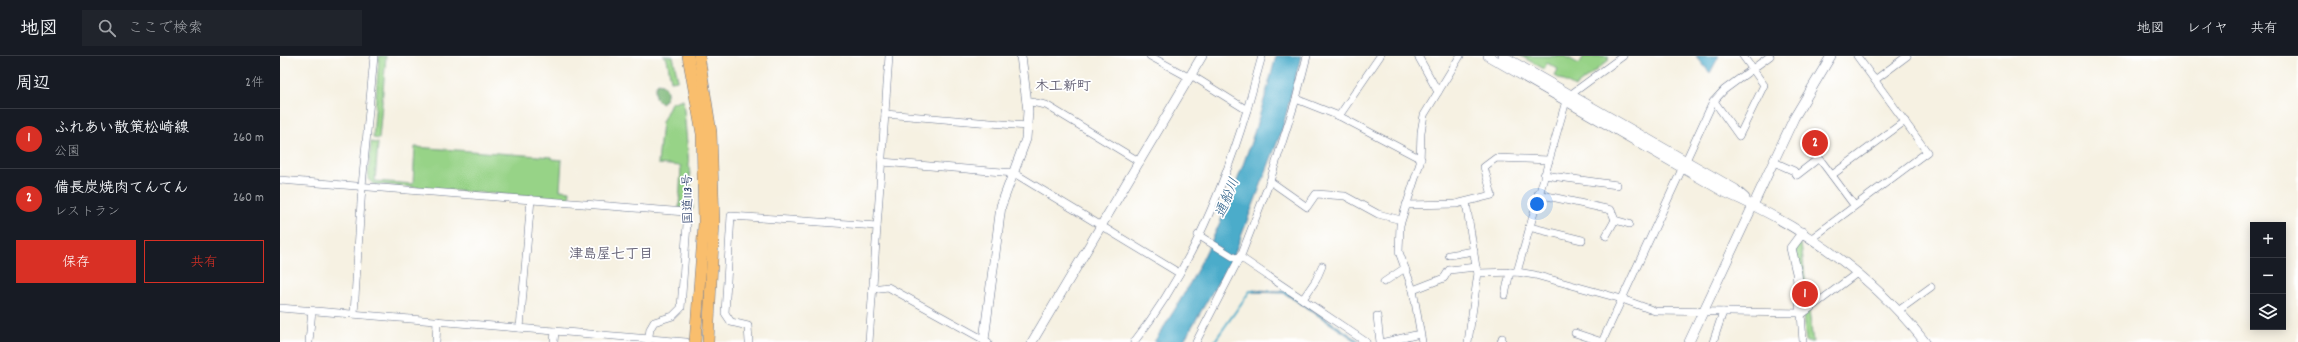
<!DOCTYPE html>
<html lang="ja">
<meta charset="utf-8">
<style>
body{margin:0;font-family:Dekko,"Klee One",sans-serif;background:#20242c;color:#f1f3f6}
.controls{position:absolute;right:12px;bottom:12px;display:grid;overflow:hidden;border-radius:0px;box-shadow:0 2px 10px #0003}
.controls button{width:36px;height:36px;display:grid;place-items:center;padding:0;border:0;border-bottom:1px solid #363941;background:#171b24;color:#f1f3f6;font:20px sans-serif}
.you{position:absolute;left:1257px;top:148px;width:14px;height:14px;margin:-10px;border:3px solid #fff;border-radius:50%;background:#1a73e8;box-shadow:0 0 0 6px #1a73e833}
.badge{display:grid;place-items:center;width:26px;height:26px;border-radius:50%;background:#d93025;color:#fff;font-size:13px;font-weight:700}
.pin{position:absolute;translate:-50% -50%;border:2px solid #fff;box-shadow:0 1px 4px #0006}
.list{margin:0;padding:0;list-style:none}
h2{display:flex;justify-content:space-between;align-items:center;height:52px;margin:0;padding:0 16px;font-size:17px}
h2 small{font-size:13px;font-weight:400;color:#9ea1a6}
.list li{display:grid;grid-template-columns:26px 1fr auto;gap:12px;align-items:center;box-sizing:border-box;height:60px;padding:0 16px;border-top:1px solid #363941}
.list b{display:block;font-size:15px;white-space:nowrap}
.list p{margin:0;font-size:13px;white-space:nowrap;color:#9ea1a6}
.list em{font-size:13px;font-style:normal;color:#9ea1a6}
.actions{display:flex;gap:8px;padding:12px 16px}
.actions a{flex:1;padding:9px 0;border:1px solid #d93025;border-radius:0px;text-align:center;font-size:14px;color:#d93025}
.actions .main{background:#d93025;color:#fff}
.icon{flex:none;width:22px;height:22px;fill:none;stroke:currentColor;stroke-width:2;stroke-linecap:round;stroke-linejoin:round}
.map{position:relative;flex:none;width:2018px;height:286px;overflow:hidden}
header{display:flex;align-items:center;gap:24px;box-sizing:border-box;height:56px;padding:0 20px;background:#171b24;border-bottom:1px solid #363941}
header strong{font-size:19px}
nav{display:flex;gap:22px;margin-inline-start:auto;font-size:14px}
.search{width:280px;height:36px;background:#20242c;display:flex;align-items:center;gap:10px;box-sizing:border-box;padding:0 14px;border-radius:0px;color:#9ea1a6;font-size:15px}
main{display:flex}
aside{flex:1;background:#171b24}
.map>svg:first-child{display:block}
.green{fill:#97d387;stroke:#598172}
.forest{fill:#79b574;stroke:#4a7269}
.water{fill:#4bacca;stroke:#336e94}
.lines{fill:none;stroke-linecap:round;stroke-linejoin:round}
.stream{stroke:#4bacca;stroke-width:2}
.minor-casing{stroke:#68738c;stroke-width:8}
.tertiary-casing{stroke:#68738c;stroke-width:10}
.trunk-casing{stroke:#68738c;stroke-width:12}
.minor{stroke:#fff;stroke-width:7}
.tertiary{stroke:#fff;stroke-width:9}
.trunk{stroke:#f9be6d;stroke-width:11}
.labels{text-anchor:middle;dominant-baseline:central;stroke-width:3.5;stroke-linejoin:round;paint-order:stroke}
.street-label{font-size:13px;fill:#1b2f5e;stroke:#fff}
.neighbourhood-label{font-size:14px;font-weight:bold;fill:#625f73;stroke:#fff}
.water-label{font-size:14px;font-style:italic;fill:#2e6189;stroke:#fff}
</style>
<header>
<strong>地図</strong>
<div class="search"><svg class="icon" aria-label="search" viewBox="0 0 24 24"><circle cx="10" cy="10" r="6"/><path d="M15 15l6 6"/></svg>ここで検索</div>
<nav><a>地図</a><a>レイヤ</a><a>共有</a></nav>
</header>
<main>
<aside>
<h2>周辺<small>2件</small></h2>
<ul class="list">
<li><span class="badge">1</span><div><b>ふれあい散策松崎線</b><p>公園</p></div><em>260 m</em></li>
<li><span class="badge">2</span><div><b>備長炭焼肉てんてん</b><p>レストラン</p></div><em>260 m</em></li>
</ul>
<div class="actions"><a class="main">保存</a><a>共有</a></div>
</aside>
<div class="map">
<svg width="2018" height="286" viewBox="0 0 2018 286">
<rect width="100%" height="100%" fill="#fff"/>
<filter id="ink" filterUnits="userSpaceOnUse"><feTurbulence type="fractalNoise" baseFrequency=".025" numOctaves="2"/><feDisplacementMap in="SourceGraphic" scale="8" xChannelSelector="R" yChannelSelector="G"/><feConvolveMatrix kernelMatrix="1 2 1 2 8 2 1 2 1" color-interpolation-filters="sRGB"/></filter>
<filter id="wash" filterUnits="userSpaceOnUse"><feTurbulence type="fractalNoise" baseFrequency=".012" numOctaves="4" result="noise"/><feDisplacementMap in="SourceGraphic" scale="16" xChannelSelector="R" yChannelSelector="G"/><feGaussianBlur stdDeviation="0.9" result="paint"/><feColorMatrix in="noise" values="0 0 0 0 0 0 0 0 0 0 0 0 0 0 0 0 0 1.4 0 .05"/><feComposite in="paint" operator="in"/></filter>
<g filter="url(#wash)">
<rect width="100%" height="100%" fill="#f6f1e2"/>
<g class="green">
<polygon points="99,0 106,0 99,83 93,82"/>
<polygon points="383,0 393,0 398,24 391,25 387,3"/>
<polygon points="1241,0 1285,0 1299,8 1304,0 1329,0 1327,3 1329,4 1295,31 1275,20 1278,13 1267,7 1264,13"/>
<polygon points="403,43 413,153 399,152 401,110 378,108 382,66 391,47"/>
<polygon points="91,86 98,87 95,125 133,128 135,91 272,101 272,103 282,104 280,134 290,135 289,144 93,128 88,123"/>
<polygon points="1518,187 1521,188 1533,286 1526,286 1515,193"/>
</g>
<path class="forest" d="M378 27 382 28C389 33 389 42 381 47L375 41V31Z"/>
<g class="water">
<path d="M996 0H1021L1002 74 954 199 903 286H874C934 197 970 103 996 0Z"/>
<polygon points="1416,0 1439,0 1430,17"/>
<polygon points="973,234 1005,235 1081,286 1078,286 1004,237 972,236"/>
</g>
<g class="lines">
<polyline class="stream" points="934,286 970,235 974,235"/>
</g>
</g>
<g filter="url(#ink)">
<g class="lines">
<g class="minor-casing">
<g id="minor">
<polyline points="870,0 910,22"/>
<polyline points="1138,0 1158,36"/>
<polyline points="1595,24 1627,0"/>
<polyline points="1016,43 1027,0"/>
<polyline points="746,45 766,49 860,106"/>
<polyline points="1434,45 1459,80 1484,29 1463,0"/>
<polyline points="967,54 982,0"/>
<polyline points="605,58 747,70"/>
<polyline points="1059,60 1100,0"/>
<polyline points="602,106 734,117 899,217"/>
<polyline points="1494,106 1514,115 1517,119 1539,102 1574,149"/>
<polyline points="1264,119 1337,129"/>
<polyline points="1552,119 1625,65"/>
<polyline points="0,124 405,156 407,168 401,252 393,260 374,266 370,273 368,286"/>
<polyline points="990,125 1027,151 1036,138 1065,140 1098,158 1121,164"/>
<polyline points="1258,138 1331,154 1335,164 1349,168"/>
<polyline points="1186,146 1196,211"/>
<polyline points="1126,149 1176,148 1212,139 1204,111 1216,102 1269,104"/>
<polyline points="1249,171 1302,184"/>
<polyline points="918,179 955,202 960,201 1086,286"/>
<polyline points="1326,180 1335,164"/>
<polyline points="1532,182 1647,96 1577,0"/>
<polyline points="1169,199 1194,195"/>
<polyline points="1237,216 1286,45 1290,39 1343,0"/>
<polyline points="1104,226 1125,212"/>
<polyline points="592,233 608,231 708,286"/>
<polyline points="1133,234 1164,222 1169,214 1196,211 1198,217 1237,216 1255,219 1342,243 1375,255 1521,257 1523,286"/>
<polyline points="1225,239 1230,216"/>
<polyline points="1023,243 1036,224 1042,210"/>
<polyline points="0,252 406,286"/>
<polyline points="1618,255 1651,231"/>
<polyline points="74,258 82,130 94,0"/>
<polyline points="1521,259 1577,217"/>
<polyline points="1097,260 1100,286"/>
<polyline points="240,272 251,143"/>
<polyline points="1295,277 1322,286 1433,46 1444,34 1490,0"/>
<polyline points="29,286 32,254"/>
<polyline points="156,286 157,265"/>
<polyline points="274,286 275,275"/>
<polyline points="469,286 468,270 451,266 445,257 451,160 597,170"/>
<polyline points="589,286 609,0"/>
<path d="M854 286C907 219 943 134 967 54L911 19"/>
<polyline points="916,286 962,197 990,125 1016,43 1059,60 1141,103"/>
<polyline points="1105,286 1140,278"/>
<polyline points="1142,286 1133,234 1119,196 1120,169 1140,107 1141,76 1144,59 1180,0"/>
<polyline points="1188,286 1198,217"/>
<polyline points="1221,286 1222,282"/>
<polyline points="1433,286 1443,256"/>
</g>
</g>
<g class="tertiary-casing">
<g id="tertiary">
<path d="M1208 0 1444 136C1522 170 1592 219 1645 286"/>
<polyline points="1223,0 1455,133 1465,142"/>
<polyline points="1521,257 1517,217 1511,192 1523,176"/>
<polyline points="704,284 721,150 746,83 748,55 741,0"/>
<polyline points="752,286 922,0"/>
<polyline points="1409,286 1514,62 1551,0"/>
</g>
</g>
<g class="trunk-casing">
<g id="trunk">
<polyline points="408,0 422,78 424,167 415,286"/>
<polyline points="419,0 431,76 434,166 428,286"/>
</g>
</g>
<use href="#minor" class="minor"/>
<use href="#tertiary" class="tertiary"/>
<use href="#trunk" class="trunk"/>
</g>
</g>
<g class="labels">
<g class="street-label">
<text transform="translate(409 143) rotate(-91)">国道113号</text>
</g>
<g class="neighbourhood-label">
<text x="783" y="31">木工新町</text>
<text x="331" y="199">津島屋七丁目</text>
</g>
<g class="water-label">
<text transform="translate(948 142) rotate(-68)">通船川</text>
</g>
</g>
</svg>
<div class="controls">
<button>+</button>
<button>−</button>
<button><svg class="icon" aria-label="layers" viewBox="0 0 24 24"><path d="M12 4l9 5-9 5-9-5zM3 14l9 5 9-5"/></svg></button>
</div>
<div class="you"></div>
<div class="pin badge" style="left:1525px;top:238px">1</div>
<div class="pin badge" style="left:1535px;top:87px">2</div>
</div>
</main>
